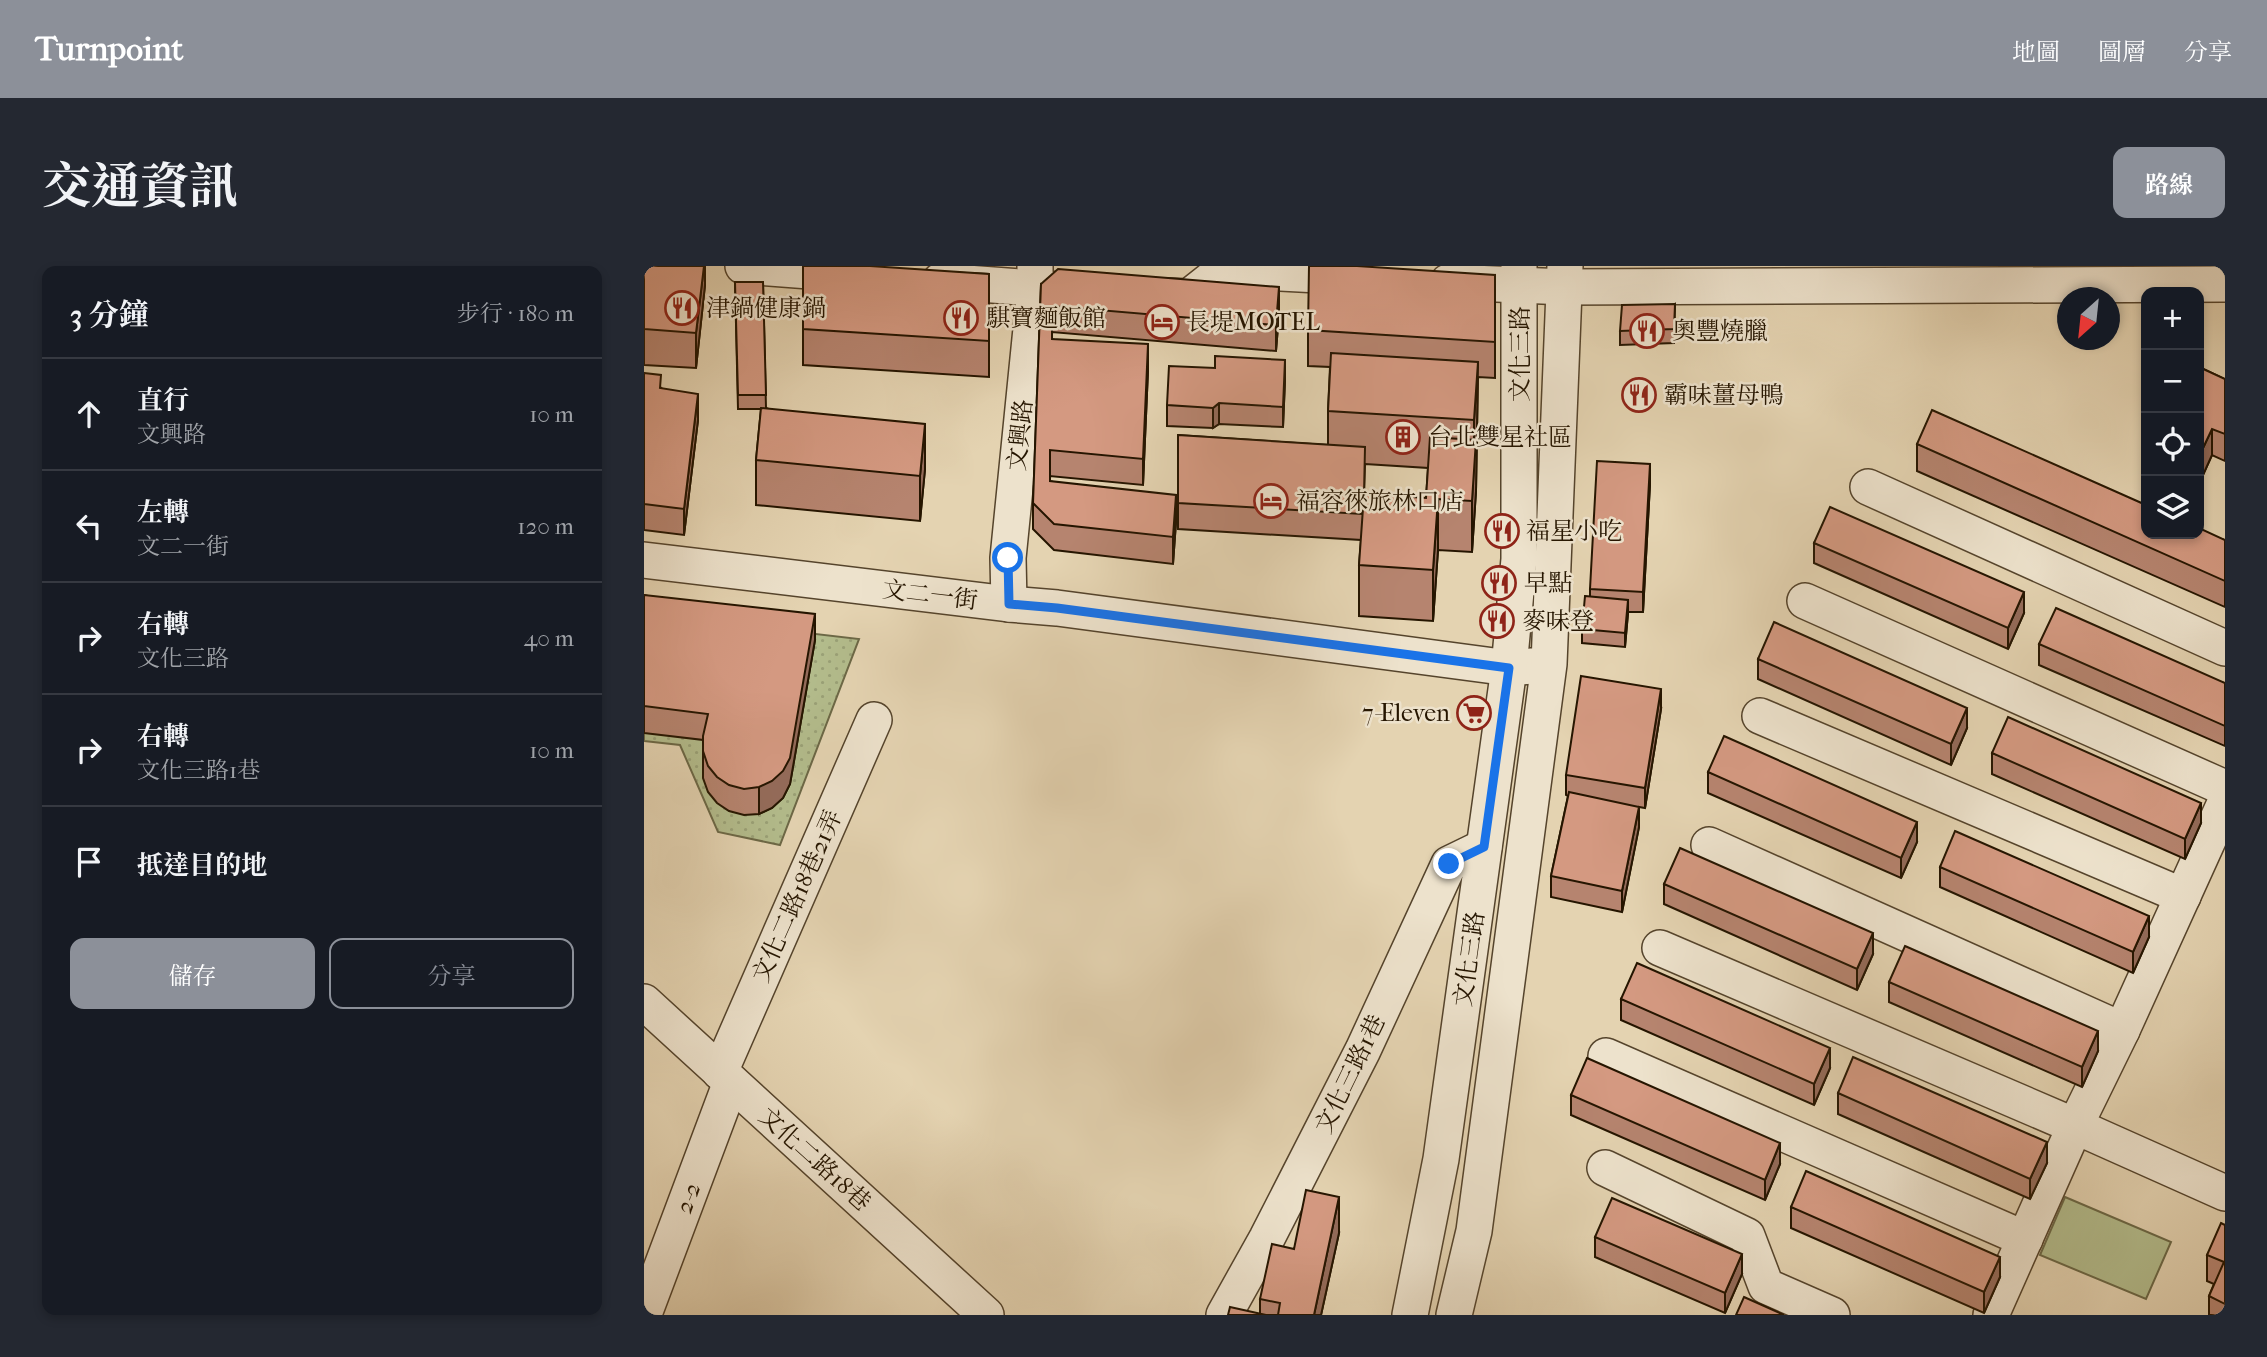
<!DOCTYPE html>
<html lang="zh-TW">
<meta charset="utf-8">
<style>
body{margin:0;font-family:"IM FELL French Canon","Noto Serif TC",serif;background:#242831;color:#f1f3f6}
.controls{position:absolute;right:21px;top:21px;display:grid;overflow:hidden;border-radius:14px;box-shadow:0 4px 10px #0003}
.controls button{width:63px;height:63px;display:grid;place-items:center;padding:0;border:0;border-bottom:2px solid #363941;background:#171b24;color:#f1f3f6;font:35px sans-serif}
.compass{position:absolute;left:1413px;top:21px;width:63px;height:63px;border-radius:50%;background:#171b24;box-shadow:0 4px 10px #0003;rotate:207deg}
.stop{position:absolute;width:21px;height:21px;margin:-16px;border:5px solid #1a73e8;border-radius:50%;background:#fff}
.stop.end{background:#1a73e8;border-color:#fff;box-shadow:0 2px 7px #0008}
.list{margin:0;padding:0;list-style:none}
h2{display:flex;justify-content:space-between;align-items:center;height:91px;margin:0;padding:0 28px;font-size:30px}
h2 small{font-size:23px;font-weight:400;color:#9ea1a6}
.list li{display:grid;grid-template-columns:46px 1fr auto;gap:21px;align-items:center;box-sizing:border-box;height:112px;padding:0 28px;border-top:2px solid #363941}
.list b{display:block;font-size:26px;white-space:nowrap}
.list p{margin:0;font-size:23px;white-space:nowrap;color:#9ea1a6}
.list em{font-size:23px;font-style:normal;color:#9ea1a6}
.actions{display:flex;gap:14px;padding:21px 28px}
.actions a{flex:1;padding:16px 0;border:2px solid #8c9099;border-radius:14px;text-align:center;font-size:24px;color:#8c9099}
.actions .main{background:#8c9099;color:#fff}
.icon{flex:none;width:38px;height:38px;fill:none;stroke:currentColor;stroke-width:2;stroke-linecap:round;stroke-linejoin:round}
.map{position:relative;flex:none;width:1581px;height:1049px;overflow:hidden;border-radius:14px}
header{display:flex;align-items:center;gap:42px;box-sizing:border-box;height:98px;padding:0 35px;background:#8c9099;color:#fff}
header strong{font-size:33px}
nav{display:flex;gap:38px;margin-inline-start:auto;font-size:24px}
.intro{display:flex;align-items:center;justify-content:space-between;box-sizing:border-box;height:168px;padding:0 42px}
h1{margin:0;font-size:49px}
.button{padding:18px 32px;border-radius:14px;background:#8c9099;color:#fff;font-size:24px;font-weight:700}
main{display:flex;gap:42px;padding:0 42px}
aside{flex:1;background:#171b24;border-radius:14px;box-shadow:0 4px 10px #0003}
.map>svg:first-child{display:block}
.green{fill:#b3bc8c;stroke:#6c6846;stroke-width:2}
.park{fill:url(#park-dots);stroke:#6c6846;stroke-width:2}
.lines{fill:none;stroke-linecap:round;stroke-linejoin:round}
.minor-casing{stroke:#55442c;stroke-width:38}
.minor{stroke:#ede2cc;stroke-width:35}
.wall{fill:#b6846f;stroke:#251500;stroke-width:2;fill-rule:evenodd}
.shaded-wall{fill:#946b5a;stroke:#251500;stroke-width:2}
.building{fill:#d49981;stroke:#251500;stroke-width:2}
.route{stroke:#1a73e8;stroke-width:9}
.labels{text-anchor:middle;dominant-baseline:central;stroke-width:5;stroke-linejoin:round;paint-order:stroke}
.poi-label{font-size:24px;fill:#251500;stroke:#ede2cc;text-anchor:start}
.street-label{font-size:24px;fill:#251500;stroke:#ede2cc}
</style>
<header>
<strong>Turnpoint</strong>
<nav><a>地圖</a><a>圖層</a><a>分享</a></nav>
</header>
<div class="intro"><h1>交通資訊</h1><a class="button">路線</a></div>
<main>
<aside>
<h2>3 分鐘<small>步行 · 180 m</small></h2>
<ul class="list">
<li><svg class="icon" aria-label="ahead" viewBox="0 0 24 24"><path d="M12 20V5M6 11l6-6 6 6"/></svg><div><b>直行</b><p>文興路</p></div><em>10 m</em></li>
<li><svg class="icon" aria-label="left" viewBox="0 0 24 24"><path d="M17 20v-9H6M10 6l-5 5 5 5"/></svg><div><b>左轉</b><p>文二一街</p></div><em>120 m</em></li>
<li><svg class="icon" aria-label="right" viewBox="0 0 24 24"><path d="M7 20v-9h11M14 6l5 5-5 5"/></svg><div><b>右轉</b><p>文化三路</p></div><em>40 m</em></li>
<li><svg class="icon" aria-label="right" viewBox="0 0 24 24"><path d="M7 20v-9h11M14 6l5 5-5 5"/></svg><div><b>右轉</b><p>文化三路1巷</p></div><em>10 m</em></li>
<li><svg class="icon" aria-label="arrive" viewBox="0 0 24 24"><path d="M6 21V4h12l-3 4 3 4H6"/></svg><div><b>抵達目的地</b></div></li>
</ul>
<div class="actions"><a class="main">儲存</a><a>分享</a></div>
</aside>
<div class="map">
<svg width="1581" height="1049" viewBox="0 0 1581 1049">
<defs>
<pattern id="park-dots" width="8" height="8" patternUnits="userSpaceOnUse" patternTransform="scale(1.75)"><rect width="8" height="8" fill="#b3bc8c"/><path d="M2 2h.1M6 6h.1" fill="none" stroke="#9aa177" stroke-width="1.8" stroke-linecap="round"/></pattern>
</defs>
<rect width="100%" height="100%" fill="#e4d3b1"/>
<filter id="stains"><feTurbulence type="fractalNoise" baseFrequency=".00286" numOctaves="4"/><feColorMatrix values="0 0 0 0 .2 0 0 0 0 .09 0 0 0 0 .02 0 0 0 .5 -.17"/></filter>
<radialGradient id="worn" r=".72"><stop offset=".6" stop-color="#630" stop-opacity="0"/><stop offset="1" stop-color="#630" stop-opacity=".3"/></radialGradient>
<polygon class="green" points="1421,931 1527,976 1502,1033 1396,989"/>
<polygon class="park" points="0,348 215,373 136,579 74,566 36,479 0,475"/>
<g class="lines">
<g class="minor-casing">
<g id="minor">
<polyline points="99,0 205,8"/>
<polyline points="296,15 443,26"/>
<polyline points="804,16 922,21 1581,18"/>
<polyline points="523,30 545,31 579,4 713,11"/>
<polyline points="1224,221 1581,382"/>
<polyline points="0,294 365,338 413,342 865,402 888,400"/>
<polyline points="1161,335 1581,522"/>
<polyline points="365,338 364,292 391,23 391,0"/>
<polyline points="1116,450 1539,630"/>
<polyline points="1581,537 1478,764 1431,860 1581,927"/>
<polyline points="1065,579 1478,764"/>
<polyline points="1016,682 1431,860 1347,1049"/>
<polyline points="0,736 342,1049"/>
<polyline points="962,790 1381,973"/>
<polyline points="76,806 230,454"/>
<polyline points="961,902 1103,970 1122,1020 1188,1049"/>
<polyline points="0,1048 87,816"/>
<polyline points="580,1049 623,972 719,784 805,598 840,581"/>
<polyline points="766,1049 797,893 865,402 875,293 875,0"/>
<polyline points="810,1049 830,965 905,398 921,0"/>
</g>
</g>
<use href="#minor" class="minor"/>
</g>
<g class="wall">
<polygon points="0,0 61,0 61,19 52,102 0,99"/>
<polygon points="159,0 345,8 345,111 159,99"/>
<path d="M851 9V112L834 111 832 225 828 286 794 284 789 355 715 350V299L717 274 534 263V169L684 179V145L686 101 664 100V64ZM721 198 784 202 782 232 720 228Z"/>
<polygon points="91,16 119,16 122,142 281,203 276,255 112,239 112,194 117,143 94,143"/>
<polygon points="397,18 635,48 632,85 408,66 408,73 504,104 499,219 406,210 406,215 532,256 529,298 410,284 389,263 389,237"/>
<polygon points="1031,38 1030,77 976,79 976,65"/>
<polygon points="1555,101 1581,113 1581,195 1568,189 1559,209 1555,207"/>
<polygon points="571,102 641,114 639,161 575,158 569,162 523,160 523,139"/>
<polygon points="0,107 54,154 40,269 0,264"/>
<polygon points="1273,178 1581,274 1581,341 1273,205"/>
<polygon points="1006,218 999,346 984,346 981,381 938,377 938,363 946,331 946,323"/>
<polygon points="1170,277 1380,347 1364,383 1170,297"/>
<polygon points="0,329 171,374 146,518 139,532 128,542 115,548 100,549 85,545 73,537 64,526 59,512 59,474 0,467"/>
<polygon points="1395,378 1581,417 1581,480 1395,399"/>
<polygon points="1114,393 1323,462 1307,499 1114,413"/>
<polygon points="1017,443 1001,542 995,541 995,561 978,646 907,631 907,610 924,530 922,529 922,509"/>
<polygon points="1348,487 1557,557 1541,593 1348,508"/>
<polygon points="1064,506 1273,576 1257,612 1064,527"/>
<polygon points="1296,601 1505,671 1489,707 1296,621"/>
<polygon points="1020,618 1229,688 1213,724 1020,638"/>
<polygon points="1245,716 1454,785 1438,821 1245,736"/>
<polygon points="977,733 1186,802 1170,839 977,754"/>
<polygon points="1194,827 1403,897 1386,933 1194,848"/>
<polygon points="927,829 1136,898 1121,934 927,849"/>
<polygon points="1147,941 1356,1011 1340,1047 1147,962"/>
<polygon points="1581,959 1581,1049 1565,1049 1565,1030 1570,1018 1563,1015 1563,989"/>
<polygon points="695,967 677,1049 584,1049 616,1048 616,1033 650,983"/>
<polygon points="951,971 1098,1008 1081,1047 951,991"/>
</g>
<g class="shaded-wall">
<polygon points="60,0 61,0 61,19 52,102 52,67"/>
<polygon points="635,21 635,48 632,85 632,59"/>
<polygon points="504,78 504,104 499,219 499,193"/>
<polygon points="641,94 641,114 639,161 639,141"/>
<polygon points="834,96 832,225 828,286 828,235 830,196 830,154"/>
<polygon points="54,128 54,154 40,269 40,243"/>
<polygon points="575,137 575,158 569,162 569,142"/>
<polygon points="281,158 281,203 276,255 276,210"/>
<polygon points="1568,163 1568,189 1559,209 1559,182"/>
<polygon points="1006,198 1006,218 999,346 999,326"/>
<polygon points="532,229 532,256 529,298 529,271"/>
<polygon points="794,233 794,284 789,355 789,304"/>
<polygon points="1380,326 1380,347 1364,383 1364,362"/>
<polygon points="984,334 984,348 981,381 981,367"/>
<polygon points="171,348 171,374 146,518 139,532 128,542 115,548 115,521"/>
<polygon points="1017,423 1017,443 1001,542 1001,522"/>
<polygon points="1323,442 1323,462 1307,499 1307,478"/>
<polygon points="1557,537 1557,557 1541,593 1541,573"/>
<polygon points="995,541 995,561 978,646 978,625"/>
<polygon points="1273,556 1273,576 1257,612 1257,592"/>
<polygon points="1505,650 1505,671 1489,707 1489,686"/>
<polygon points="1229,667 1229,688 1213,724 1213,703"/>
<polygon points="1454,765 1454,785 1438,821 1438,801"/>
<polygon points="1186,782 1186,802 1170,839 1170,818"/>
<polygon points="1403,876 1403,897 1386,933 1386,913"/>
<polygon points="1136,877 1136,898 1121,934 1121,914"/>
<polygon points="695,931 695,967 677,1049 670,1049"/>
<polygon points="1098,988 1098,1008 1081,1047 1081,1027"/>
<polygon points="1356,991 1356,1011 1340,1047 1340,1026"/>
</g>
<g class="building">
<polygon points="0,0 60,0 52,67 0,63"/>
<polygon points="159,0 226,0 345,8 345,75 159,63"/>
<polygon points="665,0 713,0 851,9 851,76 664,64"/>
<polygon points="414,3 635,21 632,59 408,40 408,73 504,78 499,193 406,184 406,215 532,229 529,271 410,258 389,237 397,18"/>
<polygon points="91,16 119,16 122,129 94,129"/>
<polygon points="1031,38 1030,63 976,65 978,39"/>
<polygon points="687,87 834,96 830,154 684,145"/>
<polygon points="571,90 641,94 639,141 575,137 569,142 523,139 525,100 571,102"/>
<polygon points="1555,101 1581,113 1581,168 1568,163 1559,182 1555,181"/>
<polygon points="0,107 17,109 16,122 54,128 40,243 0,238"/>
<polygon points="117,142 281,158 276,210 112,194"/>
<polygon points="1288,144 1502,239 1502,268 1555,268 1555,262 1581,274 1581,315 1273,178"/>
<polygon points="534,169 721,181 720,228 718,248 534,237"/>
<polygon points="786,171 832,174 828,235 794,233 789,304 715,299 720,228 782,232"/>
<polygon points="953,195 1006,198 999,326 946,323"/>
<polygon points="1186,241 1380,326 1364,362 1170,277"/>
<polygon points="0,329 171,348 146,492 139,505 128,515 115,521 100,523 85,519 73,511 64,500 59,485 59,470 64,448 0,440"/>
<polygon points="941,330 984,334 981,367 938,363"/>
<polygon points="1412,342 1581,417 1581,460 1395,378"/>
<polygon points="1130,356 1323,442 1307,478 1114,393"/>
<polygon points="937,410 1017,423 1001,522 922,509"/>
<polygon points="1364,451 1557,537 1541,573 1348,487"/>
<polygon points="1080,470 1273,556 1257,592 1064,506"/>
<polygon points="925,526 995,541 978,625 907,610"/>
<polygon points="1311,565 1505,650 1489,686 1296,601"/>
<polygon points="1036,582 1229,667 1213,703 1020,618"/>
<polygon points="1261,680 1454,765 1438,801 1245,716"/>
<polygon points="993,697 1186,782 1170,818 977,733"/>
<polygon points="1209,791 1403,876 1386,913 1194,827"/>
<polygon points="943,792 1136,877 1121,914 927,829"/>
<polygon points="1162,905 1356,991 1340,1026 1147,941"/>
<polygon points="662,924 695,931 670,1049 634,1049 636,1037 616,1033 628,978 650,983"/>
<polygon points="968,932 1098,988 1081,1027 951,971"/>
<polygon points="1577,957 1581,959 1581,1038 1565,1030 1580,996 1563,989"/>
<polygon points="1100,1031 1140,1049 1092,1049"/>
<polygon points="586,1041 622,1049 584,1049"/>
</g>
<g class="lines">
<polyline class="route" points="364,292 365,338 413,342 865,402 840,581 805,598"/>
</g>
<defs>
<g id="restaurant-ring" transform="scale(1.75)"><circle r="9.5" fill="#ede2cc" stroke="#8f2418" stroke-width="1.5"/><path d="M-5-6h1v4h1v-4h1v4h1v-4h1v5L-1.5 .5V6h-2V.5L-5-1ZM5-6V6H3V1.5H1.5Q1.5-4 5-6Z" fill="#8f2418"/></g>
<g id="hotel-ring" transform="scale(1.75)"><circle r="9.5" fill="#ede2cc" stroke="#8f2418" stroke-width="1.5"/><path d="M-6-4.5h1.5V1H6V5H4.5V3h-9V5H-6ZM-4 0a1.8 1.8 0 1 1 3.6 0ZM.5 0V-2.5h3Q6-2.5 6 0Z" fill="#8f2418"/></g>
<g id="building-ring" transform="scale(1.75)"><circle r="9.5" fill="#ede2cc" stroke="#8f2418" stroke-width="1.5"/><path d="M-4-6H4V6H1V3H-1V6H-4ZM-2.5-4.3h1.7v1.8h-1.7ZM.8-4.3h1.7v1.8H.8ZM-2.5-1h1.7V.8h-1.7ZM.8-1h1.7V.8H.8Z" fill="#8f2418"/></g>
<g id="supermarket-ring" transform="scale(1.75)"><circle r="9.5" fill="#ede2cc" stroke="#8f2418" stroke-width="1.5"/><path d="M-6-5.5h2.5l.6 2H6L4.5 2H-2.5L-4.4-4H-6ZM-1.5 3.2a1.3 1.3 0 1 0 .1 0ZM3 3.2a1.3 1.3 0 1 0 .1 0Z" fill="#8f2418"/></g>
</defs>
<g fill-rule="evenodd">
<use href="#restaurant-ring" x="38" y="42"/>
<use href="#restaurant-ring" x="317" y="52"/>
<use href="#hotel-ring" x="518" y="56"/>
<use href="#restaurant-ring" x="1003" y="65"/>
<use href="#restaurant-ring" x="995" y="129"/>
<use href="#building-ring" x="759" y="171"/>
<use href="#hotel-ring" x="627" y="235"/>
<use href="#restaurant-ring" x="858" y="265"/>
<use href="#restaurant-ring" x="855" y="317"/>
<use href="#restaurant-ring" x="853" y="355"/>
<use href="#supermarket-ring" x="830" y="447"/>
</g>
<g class="labels">
<g class="poi-label">
<text x="62" y="42">津鍋健康鍋</text>
<text x="342" y="52">騏寶麵飯館</text>
<text x="542" y="56">長堤MOTEL</text>
<text x="1028" y="65">奧豐燒臘</text>
<text x="1020" y="129">霸味薑母鴨</text>
<text x="784" y="171">台北雙星社區</text>
<text x="652" y="235">福容徠旅林口店</text>
<text x="882" y="265">福星小吃</text>
<text x="880" y="317">早點</text>
<text x="878" y="355">麥味登</text>
<text x="806" y="447" text-anchor="end">7-Eleven</text>
</g>
<g class="street-label">
<text transform="translate(876 88) rotate(-90)">文化三路</text>
<text transform="translate(376 169) rotate(-84)">文興路</text>
<text transform="translate(286 329) rotate(7)">文二一街</text>
<text transform="translate(153 630) rotate(-66)">文化二路18巷21弄</text>
<text transform="translate(825 693) rotate(-82)">文化三路</text>
<text transform="translate(706 808) rotate(-64)">文化三路1巷</text>
<text transform="translate(171 893) rotate(42)">文化二路18巷</text>
<text transform="translate(44 932) rotate(-69)">2-2</text>
</g>
</g>
<rect width="100%" height="100%" filter="url(#stains)"/>
<rect width="100%" height="100%" fill="url(#worn)"/>
</svg>
<div class="controls">
<button>+</button>
<button>−</button>
<button><svg class="icon" aria-label="locate" viewBox="0 0 24 24"><circle cx="12" cy="12" r="6"/><path d="M12 2v4M12 18v4M2 12h4M18 12h4"/></svg></button>
<button><svg class="icon" aria-label="layers" viewBox="0 0 24 24"><path d="M12 4l9 5-9 5-9-5zM3 14l9 5 9-5"/></svg></button>
</div>
<svg class="compass" viewBox="-18 -18 36 36"><path d="M0-13l5 13h-10z" fill="#e53935"/><path d="M0 13l5-13h-10z" fill="#9ea1a6"/></svg>
<div class="stop" style="left:364px;top:292px"></div>
<div class="stop end" style="left:805px;top:598px"></div>
</div>
</main>
